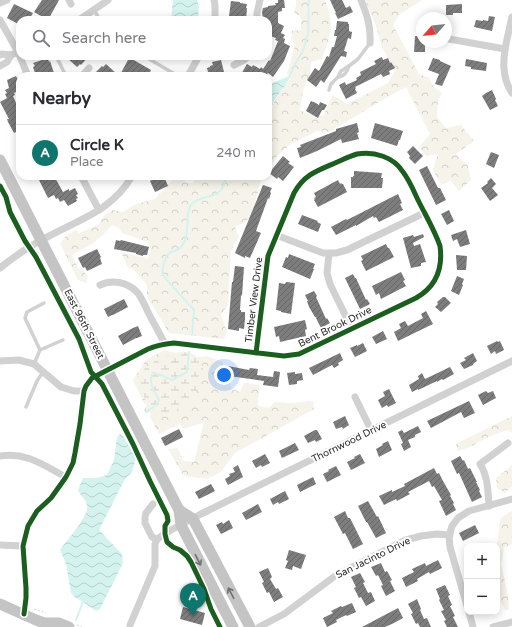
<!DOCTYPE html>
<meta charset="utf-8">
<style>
body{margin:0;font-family:"Varela Round",sans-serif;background:#f2f2f3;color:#2b2b33}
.controls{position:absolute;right:12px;bottom:12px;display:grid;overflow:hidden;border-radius:8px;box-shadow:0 2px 10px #0003}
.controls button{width:36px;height:36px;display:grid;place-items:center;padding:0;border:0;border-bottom:1px solid #e1e1e2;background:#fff;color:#2b2b33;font:20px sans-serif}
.compass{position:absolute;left:416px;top:12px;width:36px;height:36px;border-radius:50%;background:#fff;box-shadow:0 2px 10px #0003;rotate:243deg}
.you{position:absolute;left:224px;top:375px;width:14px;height:14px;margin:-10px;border:3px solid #fff;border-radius:50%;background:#1a73e8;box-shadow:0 0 0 6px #1a73e833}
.badge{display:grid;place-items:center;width:26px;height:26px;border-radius:50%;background:#0f766e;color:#fff;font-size:13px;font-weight:700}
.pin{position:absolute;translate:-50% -33px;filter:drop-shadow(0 1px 2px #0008)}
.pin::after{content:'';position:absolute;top:21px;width:14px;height:12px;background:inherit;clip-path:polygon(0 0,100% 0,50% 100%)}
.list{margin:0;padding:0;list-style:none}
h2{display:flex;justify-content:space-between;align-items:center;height:52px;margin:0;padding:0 16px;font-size:17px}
h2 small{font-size:13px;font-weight:400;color:#7c7c81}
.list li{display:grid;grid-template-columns:26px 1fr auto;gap:12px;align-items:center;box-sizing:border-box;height:56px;padding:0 16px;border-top:1px solid #e1e1e2}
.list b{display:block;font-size:15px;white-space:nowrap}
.list p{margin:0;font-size:13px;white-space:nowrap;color:#7c7c81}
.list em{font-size:13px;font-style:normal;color:#7c7c81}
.icon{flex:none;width:22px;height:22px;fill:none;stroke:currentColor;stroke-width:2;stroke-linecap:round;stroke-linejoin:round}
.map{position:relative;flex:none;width:512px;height:627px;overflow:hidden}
.search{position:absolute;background:#fff;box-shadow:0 2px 10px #0003;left:16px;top:16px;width:256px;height:44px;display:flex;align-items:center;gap:10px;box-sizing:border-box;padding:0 14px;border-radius:12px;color:#7c7c81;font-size:15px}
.panel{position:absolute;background:#fff;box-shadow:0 2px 10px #0003;left:16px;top:72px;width:256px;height:108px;border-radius:12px}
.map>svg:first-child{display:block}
.forest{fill:url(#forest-crowns)}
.wetland{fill:url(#wetland-marsh)}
.water{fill:url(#water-waves)}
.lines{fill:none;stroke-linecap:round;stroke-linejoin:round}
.stream{stroke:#d4f3ef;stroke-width:2}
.building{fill:url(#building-hatch)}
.path{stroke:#d1d1d1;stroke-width:1;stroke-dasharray:2 2;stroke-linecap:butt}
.lane{stroke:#d1d1d1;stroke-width:3.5}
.street{stroke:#d1d1d1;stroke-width:7}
.primary{stroke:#c4c4c4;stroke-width:11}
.cycleway-casing{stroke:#fff;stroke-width:8}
.cycleway{stroke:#1b5e20;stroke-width:5}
.oneway{stroke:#707070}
.labels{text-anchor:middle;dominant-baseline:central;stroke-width:4;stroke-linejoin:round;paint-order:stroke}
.street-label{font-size:10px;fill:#2c2c2c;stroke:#fff}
</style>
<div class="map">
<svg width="512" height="627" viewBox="0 0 512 627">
<defs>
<pattern id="forest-crowns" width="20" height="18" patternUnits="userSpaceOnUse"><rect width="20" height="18" fill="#f5f3ea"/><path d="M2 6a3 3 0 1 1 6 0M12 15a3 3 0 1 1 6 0" fill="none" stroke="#d2d0c9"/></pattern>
<pattern id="wetland-marsh" width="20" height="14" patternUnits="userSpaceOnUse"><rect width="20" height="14" fill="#f5f3ea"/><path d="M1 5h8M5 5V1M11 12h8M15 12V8" fill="none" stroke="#d2d0c9"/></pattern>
<pattern id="water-waves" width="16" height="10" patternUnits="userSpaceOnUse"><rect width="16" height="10" fill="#d4f3ef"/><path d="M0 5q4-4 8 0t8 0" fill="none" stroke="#b6d0cd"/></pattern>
<pattern id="building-hatch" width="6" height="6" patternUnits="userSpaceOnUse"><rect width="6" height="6" fill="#7d7d7d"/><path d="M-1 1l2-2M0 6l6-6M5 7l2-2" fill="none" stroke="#676767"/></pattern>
</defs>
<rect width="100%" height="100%" fill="#fff"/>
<g class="forest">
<path d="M296 0H325C328 7 332 21 331 28 330 38 325 49 322 59L311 62 310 76 304 86 300 110 308 114 323 116 333 95 347 104 388 83 395 71 382 47 375 23 365 0H422L399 15 393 25 419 74 429 78 433 86 442 93 438 101 437 117 446 128 461 125 474 141 456 154 468 166 471 180 459 191 451 181 441 184 433 170 438 154 426 156 419 147 430 134 406 87 391 95 329 132 317 131 291 144 276 157 268 170V115C273 111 272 106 275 101 279 93 285 86 290 79L287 74 295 45 291 39 292 31 301 30V18L294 12 296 5Z"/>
<polygon points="182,176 186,183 193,183 196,176 264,176 260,183 252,216 244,223 235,227 239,237 231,250 228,305 221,315 227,332 224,339 169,333 147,296 147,285 135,271 127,266 121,252 148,259 151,249 148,242 122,233 119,228 112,225 103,235 92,244 72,255 78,268 83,270 88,277 86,283 78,280 60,243 67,235 76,230 79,233 98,225 104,216 112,210 123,212 136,204 155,199 159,194 164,190 166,186 173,180"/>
<polygon points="164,350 194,358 207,356 223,362 221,376 229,380 231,388 240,392 244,383 259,385 258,406 269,408 275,402 289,403 313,401 314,409 235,453 221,472 207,479 184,476 168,449 178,448 183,461 194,462 204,422 183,429 180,423 159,434 150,417 151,412 147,405 144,403 133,380 146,360"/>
<polygon points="512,416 512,433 507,430 488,437 470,447 458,451 456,444"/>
<polygon points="512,465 512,486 505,493 497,488 496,478"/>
<polygon points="511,511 512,511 512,544 504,548 501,564 508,595 509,609 505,611 500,598 497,573 497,546 496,546 498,539 500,519"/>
</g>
<path class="wetland" d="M178 352C200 352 201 359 205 378L195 391 188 402 182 407 174 411 164 413 151 412 147 413 144 410 147 405 138 377 146 367 160 358Z"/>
<g class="water">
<path d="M172 0H197L199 7 198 20H170C173 14 171 8 173 2Z"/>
<path d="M292 71C289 83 281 90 274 101 271 106 273 111 268 115V85L289 76Z"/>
<path d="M120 434 123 436 136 458 132 472 125 479 99 530 122 554 123 563 100 609 96 611 83 602 76 598 71 593 66 564 60 550C66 541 90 515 87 505 86 500 80 495 78 490L83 478H96L107 475 114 460 117 437Z"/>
</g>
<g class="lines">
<g class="stream">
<polyline points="291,73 295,64 303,51 308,34 309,0"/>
<path d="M192 335 194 310 166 279C165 277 164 276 163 274 162 267 165 255 171 252 177 249 179 251 183 244 191 231 184 215 191 205 199 195 214 199 221 190 224 187 225 180 227 176"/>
<path d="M146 412 155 406 159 400C155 392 147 382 153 373L161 375 172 380 187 372 189 352"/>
<polyline points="76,620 84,599"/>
</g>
</g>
<g class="building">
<polygon points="42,0 59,0 48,20 34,12"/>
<polygon points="278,0 284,0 285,8 282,8 282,11 278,12 278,23 284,26 281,33 285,35 283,38 285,39 284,43 290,46 284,61 273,77 268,73 266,76 240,76 247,64 252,67 253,65 260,69 261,67 263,69 269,60 270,61 278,41 275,40 276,38 270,36 271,34 268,33 268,20 263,20 262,12 263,8 268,7 268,6 276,5 275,3 278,3"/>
<polygon points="330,0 342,0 346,8 350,6 353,12 338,19 335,13 336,13"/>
<polygon points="231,1 240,2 240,3 247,4 246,8 247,8 246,20 236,20 236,17 229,16"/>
<polygon points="14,4 33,13 29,20 20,20 20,25 7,18"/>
<polygon points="462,4 462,13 453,13 453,15 446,15 446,5"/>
<polygon points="489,16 495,17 492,31 474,27 476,20 483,21 483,20 488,21"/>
<polygon points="337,21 348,22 348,24 349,24 349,31 352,32 351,39 348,38 344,51 347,52 346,57 341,56 324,83 321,80 316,87 307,80 315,68 319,71 327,56 329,57 332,47 334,47 337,36 334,36 335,30 336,30"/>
<polygon points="415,36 422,36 422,42 425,42 425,52 414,52"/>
<polygon points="65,56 89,56 81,65 80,64 77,67"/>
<polygon points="382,57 383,60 388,58 390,63 391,62 395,68 389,71 390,74 383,77 381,74 355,87 356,88 355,89 357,93 346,99 339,85 345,82 346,85 357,80 356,78 361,75 360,72 376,64 374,61"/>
<polygon points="48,58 49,62 50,61 55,76 36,76 33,67 35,66 33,63"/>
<polygon points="129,58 132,60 132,59 151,70 148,76 126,76 121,73"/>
<polygon points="433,58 440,60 440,61 451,66 442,86 435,84 439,74 428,70"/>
<polygon points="466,59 487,63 486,71 471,69 471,67 465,66"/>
<polygon points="221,60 225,76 209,76 207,68 210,67 210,66 213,65 212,62"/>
<polygon points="106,64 119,76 92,76 102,66 103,67"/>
<polygon points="16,76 17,78 20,77 20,90 14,93 15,95 13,96 20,112 20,130 14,133 8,122 7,119 9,119 0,102 7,98 5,94 7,93 5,90 9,88 7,80"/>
<polygon points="492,90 496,99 495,100 498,106 490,110 482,96 486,93"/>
<polygon points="311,101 313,102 314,102 319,105 320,102 327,105 324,110 322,110 318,118 306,111"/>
<polygon points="357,123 359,132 357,133 359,139 342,143 341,139 317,151 300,158 297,148 301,147 300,145 336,131 336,129"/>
<polygon points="375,123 403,131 400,140 399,140 397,146 371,138"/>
<polygon points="413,146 423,156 415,164 409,158 410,156 407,152"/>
<polygon points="491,152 499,155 494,168 486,164"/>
<polygon points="283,156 290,162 288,163 294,167 283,181 278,177 277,179 269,173"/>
<polygon points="427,166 438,188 440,188 446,200 436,205 419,170"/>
<polygon points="354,171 382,173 381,178 383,178 382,188 351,188 351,177 353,177 353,176 354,176"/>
<polygon points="37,176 54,176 63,192 69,189 69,191 75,188 78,194 76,195 78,198 76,199 77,201 68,206 64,200 60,202 58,198 56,199 54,195 48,198"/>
<polygon points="156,176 164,176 168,186 155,192 150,181 156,177"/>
<polygon points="491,178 496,184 492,188 498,195 490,201 481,188 488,183 487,182"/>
<polygon points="338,180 340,184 341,183 342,184 343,184 347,192 318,207 314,200 315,199 314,198 316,197 314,193"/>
<polygon points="263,185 272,188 270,192 271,193 269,199 268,198 256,231 261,233 250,258 245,256 245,258 235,253"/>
<polygon points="398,194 402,203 400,204 403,210 379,222 376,217 374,218 373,216 356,226 356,225 336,235 331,227 346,219 347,220"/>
<polygon points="449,210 454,221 447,225 441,214"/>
<polygon points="302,215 318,221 317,222 321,224 318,232 298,224"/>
<polygon points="466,230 470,244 460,247 457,239 453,241 451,235"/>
<polygon points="423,234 424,237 413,243 414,246 420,244 426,262 421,263 421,266 411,268 403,238 413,235 414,237"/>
<polygon points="116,240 120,241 121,240 149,247 147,255 143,255 143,256 136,254 136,253 114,249"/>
<polygon points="386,244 388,248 389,248 394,257 366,271 361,261 363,260 361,256"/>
<polygon points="97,249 101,257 100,258 102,264 87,271 85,267 83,268 78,258"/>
<polygon points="289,254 315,264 313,269 314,269 310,279 282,267 286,257 288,258"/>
<polygon points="456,255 467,256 466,270 457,270"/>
<polygon points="235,266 244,267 242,296 241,295 240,310 241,310 241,312 245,312 245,319 244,329 239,328 239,331 228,329 232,282 233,282"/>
<polygon points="401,272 405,280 403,281 406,286 381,299 379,293 376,295 372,286"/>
<polygon points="353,274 355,278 356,278 366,300 367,299 370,304 360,309 345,278"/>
<polygon points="457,276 464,279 462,284 463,285 459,295 451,291"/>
<polygon points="286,282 295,283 291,314 281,312 281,311 276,310 279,283 285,284"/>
<polygon points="314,291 317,296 316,297 326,319 327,318 330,323 321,328 316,318 317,318 315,317 309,307 307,301 308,301 305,295"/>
<polygon points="443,297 445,297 451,303 441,312 435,307 438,304 437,302"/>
<polygon points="124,299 128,307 113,315 112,315 108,317 104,309"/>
<polygon points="426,311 433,324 398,341 394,332 401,328 399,324 405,321 408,326 423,318 421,314"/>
<polygon points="305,320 307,329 305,330 306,336 280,342 279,336 276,337 274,327"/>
<polygon points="138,326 142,336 137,338 136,338 123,345 118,336 133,328"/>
<polygon points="383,331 387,339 376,344 372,337"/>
<polygon points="497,341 498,342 500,341 504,350 496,354 495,351 491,354 487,346"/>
<polygon points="363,343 367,351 355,357 350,348 357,345 357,346"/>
<polygon points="340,353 343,360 338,363 339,365 334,368 332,365 313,375 309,368"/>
<polygon points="473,353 477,361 473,364 473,365 464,369 460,363 466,360 464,358"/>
<polygon points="228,366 249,370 250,368 258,369 257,375 273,377 274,371 280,372 278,387 263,385 264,381 222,375 224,368 228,368"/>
<polygon points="450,367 454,374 443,380 442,379 437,382 437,381 418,390 418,389 412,392 409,385 419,379 418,376 422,373 425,379"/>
<polygon points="295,372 295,374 302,373 303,380 297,381 297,384 289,385 287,373"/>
<polygon points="389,389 396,403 388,407 387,405 382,408 378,400 385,396 383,392"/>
<polygon points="486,391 488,393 493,391 496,398 483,405 478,395"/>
<polygon points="469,401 475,413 464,418 461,412 431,428 427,421"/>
<polygon points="345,416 349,425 343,429 342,427 336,429 333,422"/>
<polygon points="418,426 421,432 415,435 415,437 408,440 411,447 404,451 401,444 403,443 398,432 402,430 404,433"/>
<polygon points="179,429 183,437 165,446 161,438"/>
<polygon points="315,430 317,430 322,439 316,442 315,440 308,443 304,436"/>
<polygon points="388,441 392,450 379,457 376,449 383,445 382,444"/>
<polygon points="295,443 299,450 282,458 279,451"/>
<polygon points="265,454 270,463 262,467 261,465 256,468 252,461"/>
<polygon points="360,454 365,463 351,470 347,462 355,458 354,457"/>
<polygon points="460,456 463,461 464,460 468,469 470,468 477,482 476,482 480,490 479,491 482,497 472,502 459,473 457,474 451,461"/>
<polygon points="238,465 243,477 228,485 225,479 230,476 229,474 235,472 233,468"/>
<polygon points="336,466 341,475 327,482 323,474 329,471 328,470"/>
<polygon points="434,468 437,474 439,473 443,481 451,495 450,496 454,503 453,504 456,510 446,516 439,501 442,500 434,486 432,487 429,481 408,492 410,494 397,501 396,499 384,505 379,496 392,490 392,492 405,486 404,484"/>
<polygon points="313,477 316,484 300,492 297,485"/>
<polygon points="211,484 215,491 199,499 195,492"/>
<polygon points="285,491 289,499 279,504 278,502 273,505 270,499"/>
<polygon points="368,501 377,517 378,516 386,533 376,538 367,522 366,522 358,506"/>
<polygon points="258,504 262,512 246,520 242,513"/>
<polygon points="345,511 348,518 350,518 363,544 353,549 345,533 343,534 334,517"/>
<polygon points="229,520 233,528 221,534 216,525 222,522 223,524"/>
<polygon points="475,525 479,533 463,541 459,533"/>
<polygon points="289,550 306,555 301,569 293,566 292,570 285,568 288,561 286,560"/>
<polygon points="438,560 442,568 430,574 429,572 417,579 418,581 406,587 402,578 414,572 412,569 425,563 426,566"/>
<polygon points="381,563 385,572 387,571 392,580 390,581 395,591 386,596 381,586 383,585 378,575 376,576 371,567"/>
<polygon points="268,568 272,577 270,579 276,589 278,588 283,597 274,602 269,592 267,593 262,583 264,582 259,572"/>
<polygon points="360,573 365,582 363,583 368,593 371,592 375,601 366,606 361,597 359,598 354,588 356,587 351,577"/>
<polygon points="445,585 450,595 448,596 452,605 450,606 455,616 453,617 458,627 447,627 444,621 446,620 441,611 444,610 439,600 440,599 436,589"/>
<polygon points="417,599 421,609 420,610 424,619 427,618 431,627 420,627 418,623 416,624 411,614 413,613 408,604"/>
<polygon points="352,603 356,612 347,616 346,615 336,620 337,622 327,627 323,618 333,613 331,611 341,606 342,607"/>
<polygon points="183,607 205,613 202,625 180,619"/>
<polygon points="398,608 403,618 394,623 385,627 362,627"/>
</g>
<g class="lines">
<g class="path">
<polyline points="34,609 46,613"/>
<polyline points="77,625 82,627"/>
</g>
<g class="lane">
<polyline points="94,10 100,20"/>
<polyline points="56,56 66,76"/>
<polyline points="144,56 178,76"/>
<path d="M338 77C345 76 347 72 349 66"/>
<polyline points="329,90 331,84 338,77 341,71 349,66 358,59 370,43"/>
<polyline points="40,350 63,340"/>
<polyline points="34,364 40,350 25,318 27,312 44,303"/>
<polyline points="26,407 37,381 43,372"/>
</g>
<g class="street">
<polyline points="69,0 71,4"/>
<polyline points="214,0 215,5 215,20"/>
<path d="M361 0C367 15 371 26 370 43"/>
<polyline points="0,3 7,0"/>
<path d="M512 17C510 24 509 31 507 39 503 58 501 76 512 93"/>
<polyline points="0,20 18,52 28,76"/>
<polyline points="79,20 108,0"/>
<polyline points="257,20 257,13 260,0"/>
<polyline points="449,39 505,49"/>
<polyline points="0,55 2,54 11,55"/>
<polyline points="234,65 244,60 249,56"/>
<polyline points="0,66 7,62 11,55 20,51"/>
<polyline points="82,76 89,68"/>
<polyline points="188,76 199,56"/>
<polyline points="81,176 99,210"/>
<polyline points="276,235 323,253 336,253 347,250 424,213"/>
<polyline points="329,254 327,273 330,284 352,329"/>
<path d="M0 268C16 255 33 244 51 235 83 218 113 209 132 176"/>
<path d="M100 285C112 279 127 282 137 292 142 298 145 306 149 314 154 324 160 334 165 344"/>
<polyline points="0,361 19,360 34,364 61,387 74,391 84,391"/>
<polyline points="355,397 371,430"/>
<path d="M0 456C27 452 43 465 66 477"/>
<path d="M489 506C488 492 488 476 480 464L508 443"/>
<polyline points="157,539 171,530 201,514 512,361"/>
<polyline points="0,545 23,546"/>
<polyline points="467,606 450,547 449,536 452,526 458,518 469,511 512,499"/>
<polyline points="469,612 473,627"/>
<path d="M24 614 26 598V588L23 546 28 526 37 511 51 498 66 477 73 463 75 453 80 424 84 391 86 386 92 378 148 349C157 345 165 344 174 343L284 356 299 354 416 298C437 286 443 268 440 246 435 231 426 216 419 202 414 192 410 181 403 172 394 157 374 151 357 154 350 156 342 160 335 163 316 171 304 175 294 193L268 256 256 353"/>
<polyline points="130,625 155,566 155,544 157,539 152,537 145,523 145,517 146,513 153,504"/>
<polyline points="259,627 284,614 335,576 395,545 406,540 421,536 437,534 450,535"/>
<polyline points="493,627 512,622"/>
</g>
<g class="primary">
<polyline points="0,160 179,510 181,525 233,627"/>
<polyline points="179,510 193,519 250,627"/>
<polyline points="0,604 36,620 44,623 59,623 69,627"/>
</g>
<g class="cycleway-casing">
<g id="cycleway">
<polyline points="0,186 6,197 10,212 25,241 36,257 79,339 91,372 102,384 133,444 150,481 167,515 168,521 165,526 165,534 167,542 173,547 180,550 187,556 191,562 204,589 211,609 220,627"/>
<path d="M24 614 26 598V588L23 546 28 526 37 511 51 498 66 477 73 463 75 453 80 424 84 391 86 386 92 378 148 349C157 345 165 344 174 343L284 356 299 354 416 298C437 286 443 268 440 246 435 231 426 216 419 202 414 192 410 181 403 172 394 157 374 151 357 154 350 156 342 160 335 163 316 171 304 175 294 193L268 256 256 353"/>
</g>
</g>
<use href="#cycleway" class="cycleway"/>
</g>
<defs><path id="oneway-shaft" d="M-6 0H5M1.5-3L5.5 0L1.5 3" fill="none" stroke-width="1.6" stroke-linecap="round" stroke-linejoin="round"/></defs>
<g class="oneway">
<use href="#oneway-shaft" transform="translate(198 560) rotate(63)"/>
<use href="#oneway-shaft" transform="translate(231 593) rotate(-118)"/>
</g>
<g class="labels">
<g class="street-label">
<text transform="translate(254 300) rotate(-83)">Timber View Drive</text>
<text transform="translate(84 324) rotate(63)">East 96th Street</text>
<text transform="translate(335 327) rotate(-26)">Bent Brook Drive</text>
<text transform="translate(349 442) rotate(-26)">Thornwood Drive</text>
<text transform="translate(373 558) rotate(-26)">San Jacinto Drive</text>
</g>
</g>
</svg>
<div class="controls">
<button>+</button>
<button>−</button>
</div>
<svg class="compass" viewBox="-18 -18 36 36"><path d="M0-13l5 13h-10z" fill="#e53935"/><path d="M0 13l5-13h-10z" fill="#7c7c81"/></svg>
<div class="you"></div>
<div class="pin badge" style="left:193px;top:616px">A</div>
<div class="search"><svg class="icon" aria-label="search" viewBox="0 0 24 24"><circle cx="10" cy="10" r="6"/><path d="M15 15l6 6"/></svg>Search here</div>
<section class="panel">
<h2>Nearby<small></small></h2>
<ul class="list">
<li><span class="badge">A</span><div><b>Circle K</b><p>Place</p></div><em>240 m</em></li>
</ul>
</section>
</div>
